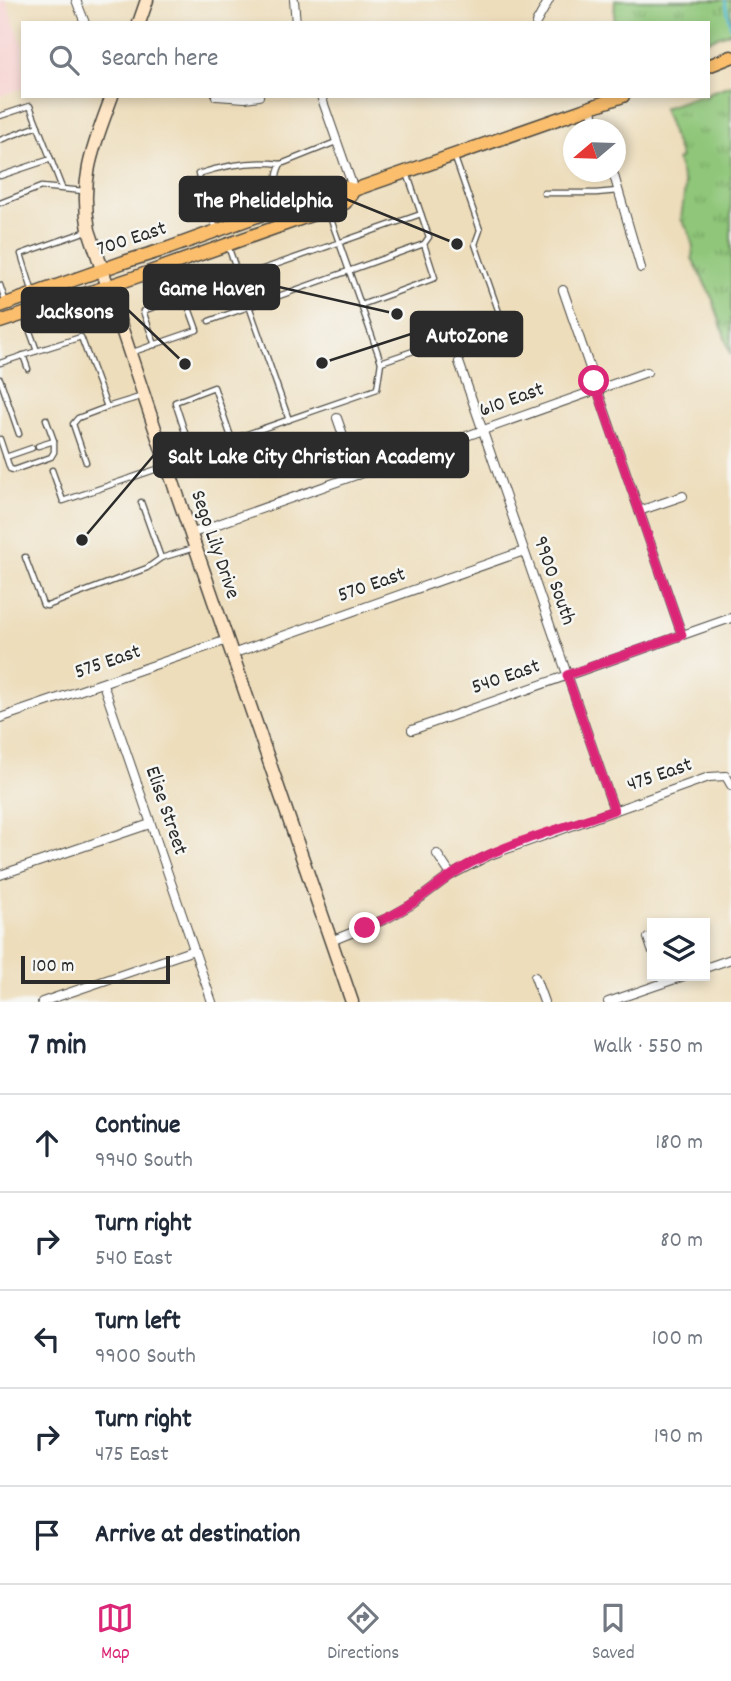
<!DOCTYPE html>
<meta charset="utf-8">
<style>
body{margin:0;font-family:Dekko,sans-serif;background:#f2f2f3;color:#1f2937}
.controls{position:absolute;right:21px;bottom:21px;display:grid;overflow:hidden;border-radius:0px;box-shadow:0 4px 10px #0003}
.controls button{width:63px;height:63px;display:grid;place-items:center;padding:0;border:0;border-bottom:2px solid #e0e1e3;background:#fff;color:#1f2937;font:35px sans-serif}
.compass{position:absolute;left:563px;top:119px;width:63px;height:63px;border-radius:50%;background:#fff;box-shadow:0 4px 10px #0003;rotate:251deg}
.scale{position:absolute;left:21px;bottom:18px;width:149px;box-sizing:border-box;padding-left:7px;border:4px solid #2b2b2b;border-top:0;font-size:19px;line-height:24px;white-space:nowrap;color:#2b2b2b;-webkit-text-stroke:5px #f6f6f2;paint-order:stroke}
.stop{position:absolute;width:21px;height:21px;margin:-16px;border:5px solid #db2777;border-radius:50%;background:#fff}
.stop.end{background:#db2777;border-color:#fff;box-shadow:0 2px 7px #0008}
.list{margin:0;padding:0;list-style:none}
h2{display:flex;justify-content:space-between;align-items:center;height:91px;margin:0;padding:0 28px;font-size:30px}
h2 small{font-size:23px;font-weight:400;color:#747a83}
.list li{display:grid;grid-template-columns:46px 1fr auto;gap:21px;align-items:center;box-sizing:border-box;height:98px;padding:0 28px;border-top:2px solid #e0e1e3}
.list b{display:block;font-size:26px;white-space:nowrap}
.list p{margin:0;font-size:23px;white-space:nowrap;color:#747a83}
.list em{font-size:23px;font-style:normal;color:#747a83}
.icon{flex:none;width:38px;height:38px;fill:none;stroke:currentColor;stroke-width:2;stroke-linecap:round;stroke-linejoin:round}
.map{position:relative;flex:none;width:731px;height:1002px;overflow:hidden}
.search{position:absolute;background:#fff;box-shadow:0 4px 10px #0003;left:21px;right:21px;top:21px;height:77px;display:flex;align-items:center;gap:18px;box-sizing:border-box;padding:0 24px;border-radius:0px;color:#747a83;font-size:26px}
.sheet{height:581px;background:#fff}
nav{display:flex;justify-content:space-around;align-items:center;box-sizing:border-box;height:98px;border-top:2px solid #e0e1e3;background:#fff;font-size:19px;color:#747a83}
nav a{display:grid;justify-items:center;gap:4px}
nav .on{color:#db2777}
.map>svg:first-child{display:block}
.built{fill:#f7d0cf}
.park{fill:url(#park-tufts);stroke:#5d7852;stroke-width:2}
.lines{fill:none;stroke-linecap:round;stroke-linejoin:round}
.stream{stroke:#52b9d0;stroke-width:2.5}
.lane-casing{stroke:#484641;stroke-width:7}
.street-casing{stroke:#484641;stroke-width:10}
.secondary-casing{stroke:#484641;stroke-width:15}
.primary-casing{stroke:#484641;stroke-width:15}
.lane{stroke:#fff;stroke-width:4.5}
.street{stroke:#fff;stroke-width:8}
.secondary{stroke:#fde5c5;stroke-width:12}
.primary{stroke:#fabe6d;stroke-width:12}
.route{stroke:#db2777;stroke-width:9}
.labels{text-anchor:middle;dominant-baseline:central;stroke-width:5;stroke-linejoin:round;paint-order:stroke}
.street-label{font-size:21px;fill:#2b2b2b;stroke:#f6f6f2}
.leader{fill:none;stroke:#2b2b2b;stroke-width:2.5}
.callout-dot{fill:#2b2b2b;stroke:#f6f6f2;stroke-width:2.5}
.callout{fill:#2b2b2b;stroke:#2b2b2b;stroke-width:2.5}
.callout-label{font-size:23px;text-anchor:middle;font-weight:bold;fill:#fff}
</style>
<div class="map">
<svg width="731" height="1002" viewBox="0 0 731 1002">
<defs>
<pattern id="park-tufts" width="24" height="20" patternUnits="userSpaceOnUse" patternTransform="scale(1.75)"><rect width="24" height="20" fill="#8fc679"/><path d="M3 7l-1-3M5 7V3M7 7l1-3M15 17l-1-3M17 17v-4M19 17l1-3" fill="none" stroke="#75a163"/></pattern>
</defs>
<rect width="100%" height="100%" fill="#f6f6f2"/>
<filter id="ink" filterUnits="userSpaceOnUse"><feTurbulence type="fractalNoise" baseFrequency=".0143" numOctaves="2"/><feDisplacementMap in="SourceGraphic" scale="14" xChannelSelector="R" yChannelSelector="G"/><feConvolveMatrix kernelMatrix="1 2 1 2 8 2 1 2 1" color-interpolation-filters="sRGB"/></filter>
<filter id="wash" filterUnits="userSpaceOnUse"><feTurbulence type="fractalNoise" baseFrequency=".00686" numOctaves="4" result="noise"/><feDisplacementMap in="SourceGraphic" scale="28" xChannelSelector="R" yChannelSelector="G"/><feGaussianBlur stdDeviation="1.57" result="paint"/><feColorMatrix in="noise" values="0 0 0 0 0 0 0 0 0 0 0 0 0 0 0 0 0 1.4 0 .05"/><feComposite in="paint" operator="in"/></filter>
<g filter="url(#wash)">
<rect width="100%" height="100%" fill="#edddbb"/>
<polygon class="built" points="0,0 6,0 23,47 23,88 0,96"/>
<g class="park">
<polygon points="615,0 731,0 731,32 708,40 708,23 614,23"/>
<polygon points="731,85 731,356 713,300 692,258 693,247 689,232 681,219 685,187 677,160 681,158 663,108 698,96 708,96 708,93"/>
</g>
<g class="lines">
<polyline class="stream" points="725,0 731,29"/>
</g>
</g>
<g filter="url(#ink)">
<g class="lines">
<g class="lane-casing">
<g id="lane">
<polyline points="0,116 30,106 62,188"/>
<polyline points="0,140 38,126"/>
<polyline points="0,176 51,159"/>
<polyline points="544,193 596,193 618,191"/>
<polyline points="0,203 41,187 84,191"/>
<path d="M286 204C279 189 272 180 281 164L336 142"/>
<polyline points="328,211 381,362"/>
<path d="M216 229 198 174C225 165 252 160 281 164"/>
<polyline points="228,246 289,420"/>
<polyline points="168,266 180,298 421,214"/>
<polyline points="0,285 6,303"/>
<polyline points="33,293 21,254 87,231"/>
<polyline points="361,305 435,278 424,244 429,237 407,173"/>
<polyline points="24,315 37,351 81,337 107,407 143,396"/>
<polyline points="209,321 424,244"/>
<polyline points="155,345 143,311 180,298"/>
<polyline points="133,352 197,330 185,297"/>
<polyline points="23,355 28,369"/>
<polyline points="0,363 37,351"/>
<polyline points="0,379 19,434"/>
<polyline points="0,439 10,469 14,470 51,457 54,452 54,441"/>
<polyline points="38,446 54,441 46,419"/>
<polyline points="192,454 175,402 214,387 232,440"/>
<polyline points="6,457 32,448"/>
<polyline points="86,462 73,424 78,418 107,407"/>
<polyline points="166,462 377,389 381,362 502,321 475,244 480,230 455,158"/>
<polyline points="52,470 63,501 166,466"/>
<polyline points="141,502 161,558"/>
<polyline points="25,557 43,605 47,606 147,568 161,558 194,548"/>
</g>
</g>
<g class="street-casing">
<g id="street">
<polyline points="76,0 85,23"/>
<polyline points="294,0 296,23"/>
<polyline points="536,23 549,0"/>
<polyline points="216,96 245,98 259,96"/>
<polyline points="321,96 354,190"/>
<polyline points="591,108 598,130"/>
<polyline points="613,172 641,268"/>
<polyline points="563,290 682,635"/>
<polyline points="459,362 614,810"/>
<polyline points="337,418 357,475"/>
<polyline points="639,511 683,496"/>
<polyline points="190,534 647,372"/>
<polyline points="232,654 524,551"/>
<polyline points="103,684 212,1002"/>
<polyline points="0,718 227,640"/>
<polyline points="412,730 731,618"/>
<polyline points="437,854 451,875"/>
<polyline points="0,875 150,824"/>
<polyline points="648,938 652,950"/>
<polyline points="331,941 388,918 411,905 451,875 490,855 709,777 726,776 731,785"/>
<polyline points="705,968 731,959"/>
<polyline points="535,977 544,1002"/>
<polyline points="42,1002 194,950"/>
<polyline points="608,1002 684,976"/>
</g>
</g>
<g class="secondary-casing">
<g id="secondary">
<polyline points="139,23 147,0"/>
<path d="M112 96C94 145 79 178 89 230L166 462 352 1002"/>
</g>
</g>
<g class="primary-casing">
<g id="primary">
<polyline points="708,66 731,57"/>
<polyline points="0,306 124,262 169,248 340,186 354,190"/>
<polyline points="0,322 130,279 345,203 354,190 623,96"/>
</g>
</g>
<use href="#lane" class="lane"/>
<use href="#street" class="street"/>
<use href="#secondary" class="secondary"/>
<use href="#primary" class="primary"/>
</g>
</g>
<g class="lines" filter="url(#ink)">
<path class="route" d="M365 928C381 921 398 913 413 903 432 890 450 874 471 863 516 840 566 827 614 810L567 675 682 635 594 381"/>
</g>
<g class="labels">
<g class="street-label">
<text transform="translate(132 240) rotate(-18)">700 East</text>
<text transform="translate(512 401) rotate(-20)">610 East</text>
<text transform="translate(214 545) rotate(71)">Sego Lily Drive</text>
<text transform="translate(553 581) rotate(71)">9900 South</text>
<text transform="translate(372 586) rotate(-19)">570 East</text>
<text transform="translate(108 663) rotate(-19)">575 East</text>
<text transform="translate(506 678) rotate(-19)">540 East</text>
<text transform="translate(660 776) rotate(-19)">475 East</text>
<text transform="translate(165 811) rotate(71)">Elise Street</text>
</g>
</g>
<path class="leader" d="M457 244L346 199M397 314L279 287M185 364L128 310M322 363L411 334M82 540L154 455"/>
<g class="callout-dot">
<circle cx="457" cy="244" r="7"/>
<circle cx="397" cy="314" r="7"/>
<circle cx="185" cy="364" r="7"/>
<circle cx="322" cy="363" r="7"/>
<circle cx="82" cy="540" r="7"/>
</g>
<g class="callout">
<rect x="180" y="177" width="166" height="44" rx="7"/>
<rect x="144" y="265" width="135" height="44" rx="7"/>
<rect x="22" y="288" width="106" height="44" rx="7"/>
<rect x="411" y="312" width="111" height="44" rx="7"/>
<rect x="154" y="433" width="314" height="44" rx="7"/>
</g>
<g class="callout-label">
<text x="263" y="207">The Phelidelphia</text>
<text x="212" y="295">Game Haven</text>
<text x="75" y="318">Jacksons</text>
<text x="467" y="342">AutoZone</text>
<text x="311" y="463">Salt Lake City Christian Academy</text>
</g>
</svg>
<div class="controls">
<button><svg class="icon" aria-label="layers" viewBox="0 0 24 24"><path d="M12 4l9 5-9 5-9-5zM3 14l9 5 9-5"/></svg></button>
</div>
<svg class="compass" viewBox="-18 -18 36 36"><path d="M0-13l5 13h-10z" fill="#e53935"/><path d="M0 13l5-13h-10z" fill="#747a83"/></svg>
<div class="scale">100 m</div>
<div class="stop" style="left:594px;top:381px"></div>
<div class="stop end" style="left:365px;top:928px"></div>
<div class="search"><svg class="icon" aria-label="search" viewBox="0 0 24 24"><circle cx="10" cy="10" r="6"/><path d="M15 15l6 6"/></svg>Search here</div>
</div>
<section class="sheet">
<h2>7 min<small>Walk · 550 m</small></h2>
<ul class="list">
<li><svg class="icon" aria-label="ahead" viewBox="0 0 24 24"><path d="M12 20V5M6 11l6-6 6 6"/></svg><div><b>Continue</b><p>9940 South</p></div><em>180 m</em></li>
<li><svg class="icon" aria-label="right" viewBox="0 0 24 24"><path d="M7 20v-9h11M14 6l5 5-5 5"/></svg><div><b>Turn right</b><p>540 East</p></div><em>80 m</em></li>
<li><svg class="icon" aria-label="left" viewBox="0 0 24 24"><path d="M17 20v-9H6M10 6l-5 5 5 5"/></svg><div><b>Turn left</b><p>9900 South</p></div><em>100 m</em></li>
<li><svg class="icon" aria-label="right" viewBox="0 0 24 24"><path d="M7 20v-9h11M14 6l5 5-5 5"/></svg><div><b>Turn right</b><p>475 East</p></div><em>190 m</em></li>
<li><svg class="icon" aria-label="arrive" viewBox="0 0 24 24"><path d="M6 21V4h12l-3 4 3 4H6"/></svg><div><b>Arrive at destination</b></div></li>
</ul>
</section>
<nav>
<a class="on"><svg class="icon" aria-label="map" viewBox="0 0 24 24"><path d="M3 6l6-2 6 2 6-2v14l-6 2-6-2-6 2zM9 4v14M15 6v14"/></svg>Map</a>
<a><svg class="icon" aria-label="directions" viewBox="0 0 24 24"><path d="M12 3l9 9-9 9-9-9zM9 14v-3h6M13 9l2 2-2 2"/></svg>Directions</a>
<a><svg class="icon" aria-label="saved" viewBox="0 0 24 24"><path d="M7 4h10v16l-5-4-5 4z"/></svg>Saved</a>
</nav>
